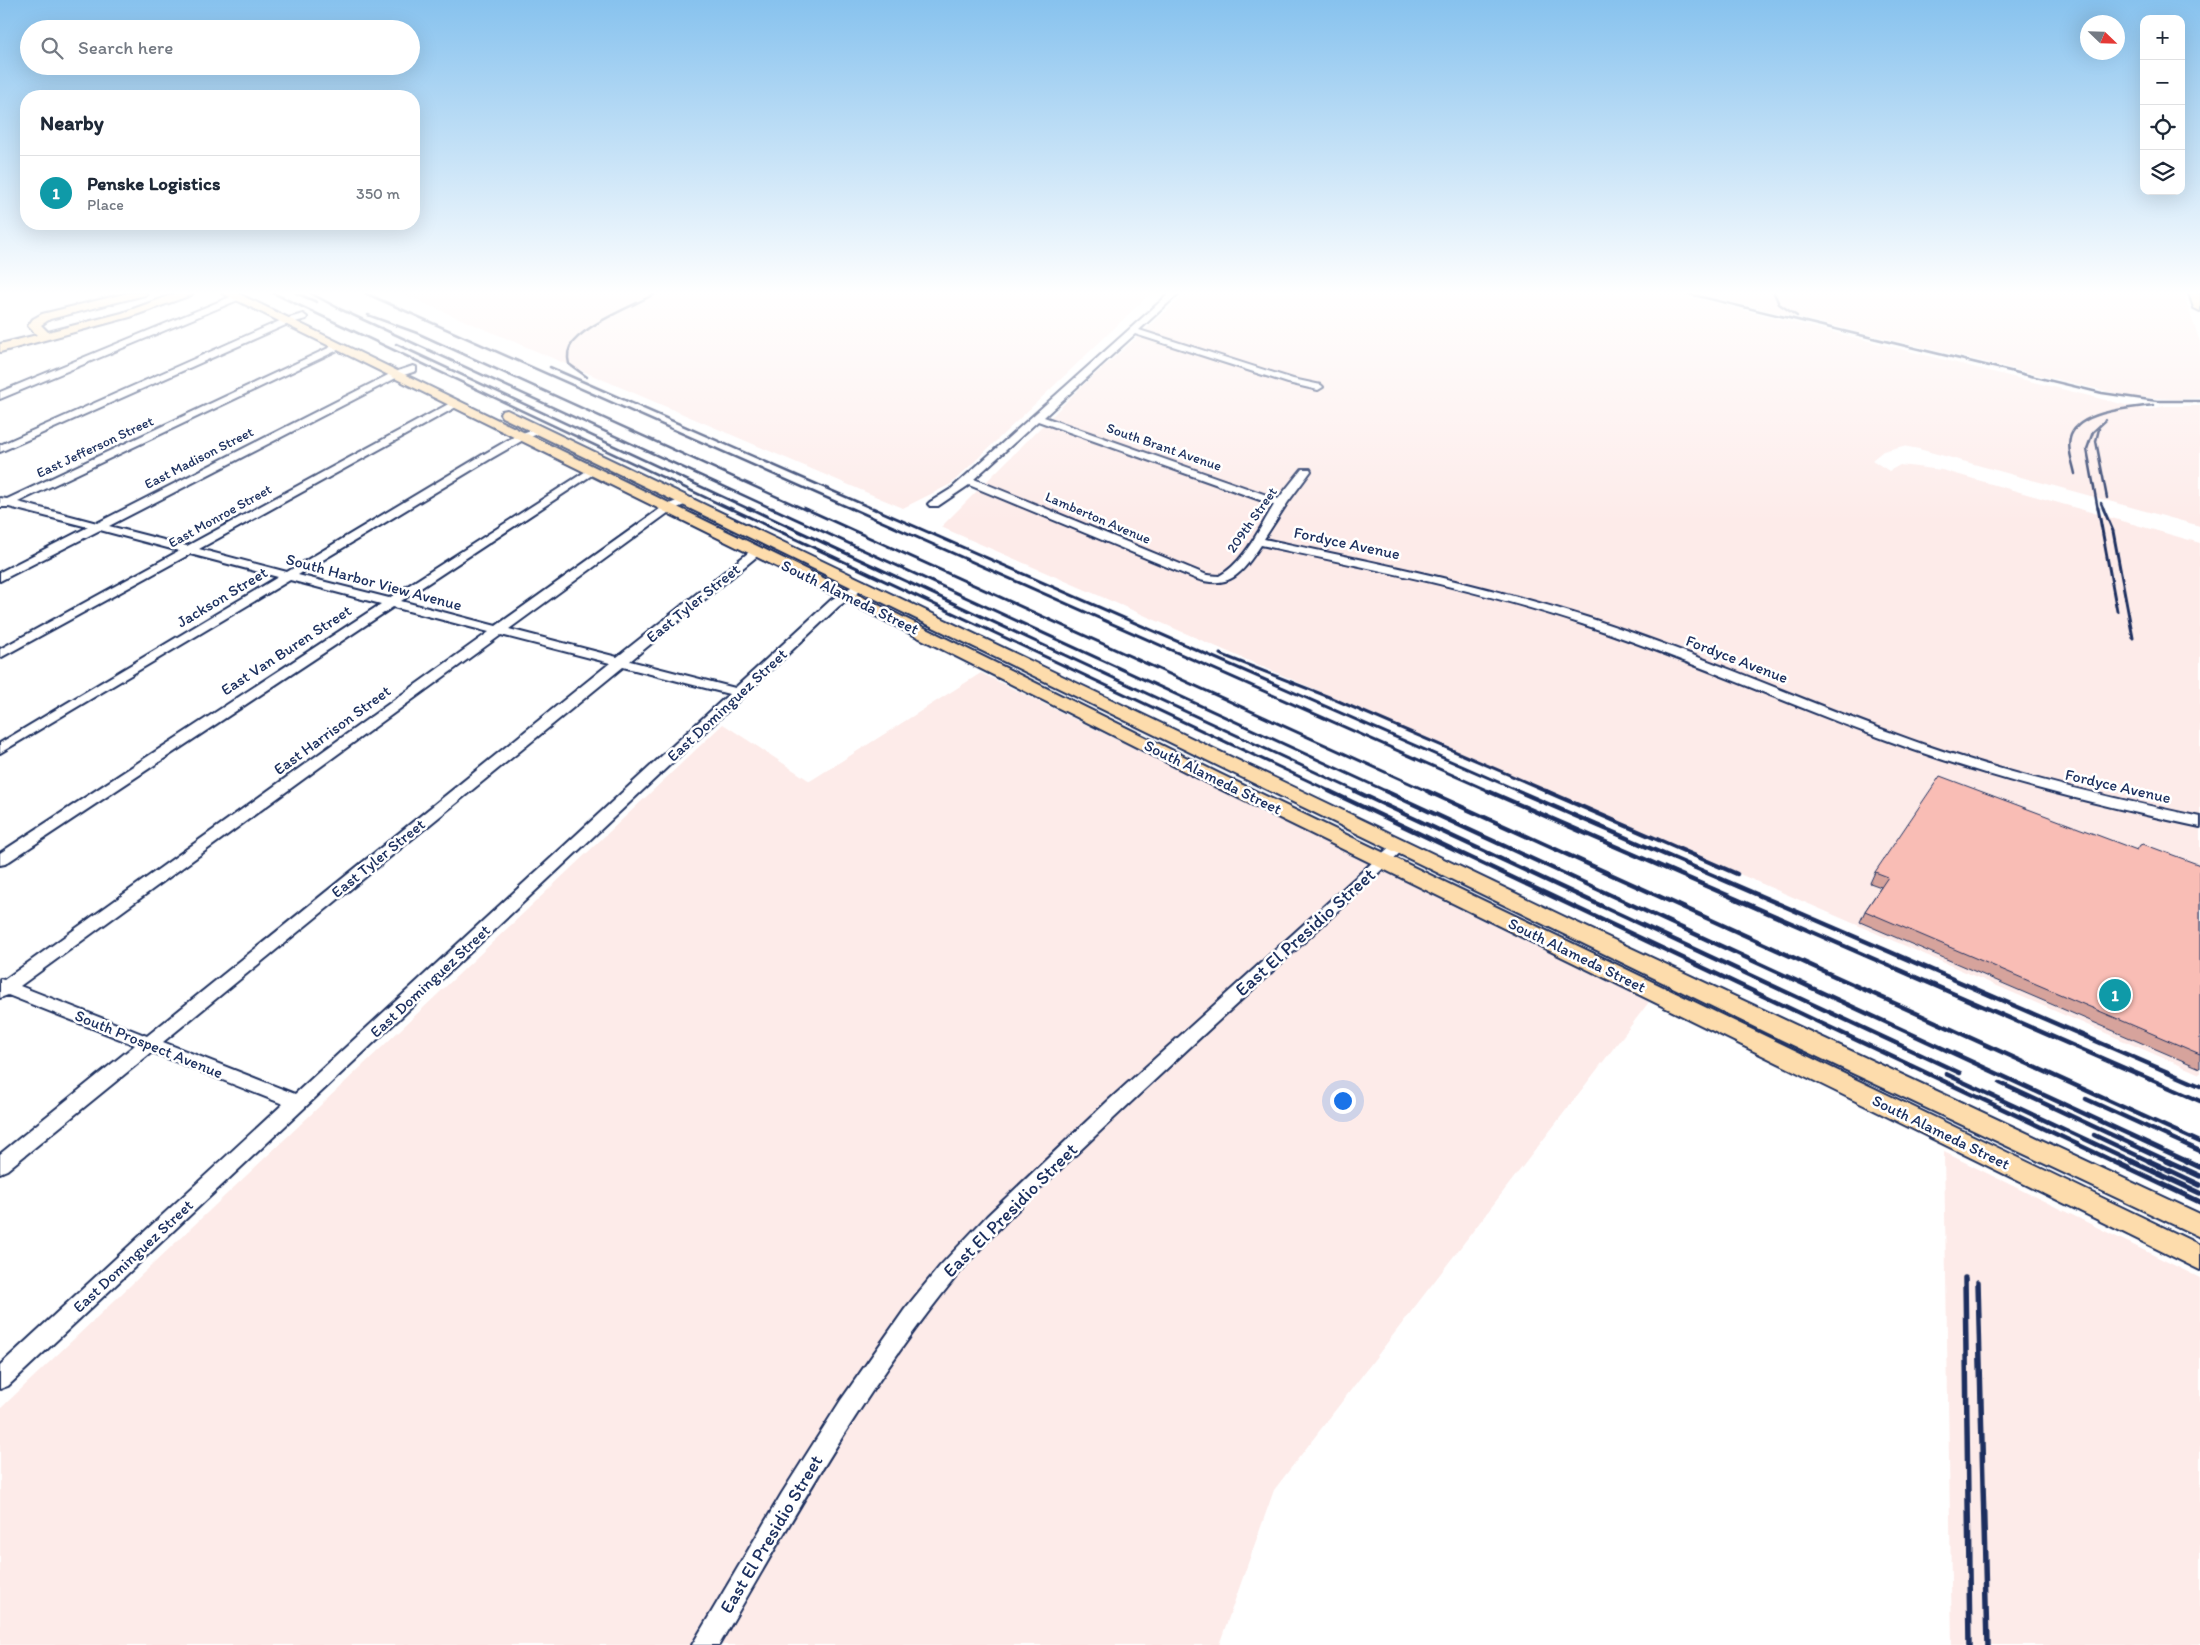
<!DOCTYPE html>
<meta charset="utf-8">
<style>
body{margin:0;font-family:Itim,sans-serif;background:#f6f6f7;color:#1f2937}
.controls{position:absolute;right:15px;top:15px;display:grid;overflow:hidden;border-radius:10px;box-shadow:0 5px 20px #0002}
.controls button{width:45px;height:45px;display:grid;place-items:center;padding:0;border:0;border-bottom:1px solid #e0e1e3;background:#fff;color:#1f2937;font:25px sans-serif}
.compass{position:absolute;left:2080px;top:15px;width:45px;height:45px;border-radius:50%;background:#fff;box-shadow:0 5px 20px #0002;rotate:113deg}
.you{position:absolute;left:1342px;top:1100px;width:18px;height:18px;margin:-12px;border:4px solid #fff;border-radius:50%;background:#1a73e8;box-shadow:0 0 0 8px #1a73e833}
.badge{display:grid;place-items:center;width:32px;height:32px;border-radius:50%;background:#1f6fb2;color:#fff;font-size:16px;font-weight:700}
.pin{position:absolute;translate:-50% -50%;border:2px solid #fff;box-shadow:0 1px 5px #0006}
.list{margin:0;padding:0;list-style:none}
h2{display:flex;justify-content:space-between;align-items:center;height:65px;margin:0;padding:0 20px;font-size:21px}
h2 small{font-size:16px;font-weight:400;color:#747a83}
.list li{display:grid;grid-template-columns:32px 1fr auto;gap:15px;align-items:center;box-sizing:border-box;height:75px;padding:0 20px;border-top:1px solid #e0e1e3}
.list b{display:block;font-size:19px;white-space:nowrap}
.list p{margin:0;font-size:16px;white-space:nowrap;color:#747a83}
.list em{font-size:16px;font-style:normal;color:#747a83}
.icon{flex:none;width:28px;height:28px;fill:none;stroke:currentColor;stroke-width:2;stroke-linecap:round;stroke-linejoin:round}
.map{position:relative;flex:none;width:2200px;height:1645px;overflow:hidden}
.search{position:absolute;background:#fff;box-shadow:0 5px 20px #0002;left:20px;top:20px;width:400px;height:55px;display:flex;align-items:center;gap:12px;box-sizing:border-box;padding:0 18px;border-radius:28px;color:#747a83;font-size:19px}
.panel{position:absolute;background:#fff;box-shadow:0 5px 20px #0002;left:20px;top:90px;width:400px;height:140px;border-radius:20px}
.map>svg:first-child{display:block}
.built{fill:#fdebe9}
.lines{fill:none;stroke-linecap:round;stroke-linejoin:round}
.minor-casing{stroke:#1b2f5e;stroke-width:4}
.major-casing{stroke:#1b2f5e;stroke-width:4}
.minor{fill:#fff;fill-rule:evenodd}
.major{fill:#fddcac;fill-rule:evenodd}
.rail-far3{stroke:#1b2f5e;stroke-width:2.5}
.rail-far2{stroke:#1b2f5e;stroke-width:3}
.rail-far1{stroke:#1b2f5e;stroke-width:4.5}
.rail{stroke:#1b2f5e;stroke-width:5.5}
.wall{fill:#d6a39c;stroke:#1b2f5e}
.building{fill:#f9bdb5;stroke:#1b2f5e}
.labels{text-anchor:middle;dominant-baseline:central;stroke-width:5;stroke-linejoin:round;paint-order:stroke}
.far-street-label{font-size:14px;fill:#1b2f5e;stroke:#fff}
.street-label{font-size:16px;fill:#1b2f5e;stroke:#fff}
.near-street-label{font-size:19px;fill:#1b2f5e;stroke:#fff}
</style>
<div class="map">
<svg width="2200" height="1645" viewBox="0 0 2200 1645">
<rect width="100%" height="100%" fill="#fff"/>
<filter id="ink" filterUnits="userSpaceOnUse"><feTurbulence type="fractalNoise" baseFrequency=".02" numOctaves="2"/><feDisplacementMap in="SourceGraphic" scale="10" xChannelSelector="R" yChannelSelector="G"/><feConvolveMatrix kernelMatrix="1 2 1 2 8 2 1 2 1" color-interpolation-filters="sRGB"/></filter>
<g filter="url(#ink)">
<g class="built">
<polygon points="400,293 1151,293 951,484 903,508"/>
<polygon points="1187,293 1675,293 2146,410 2165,406 2200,406 2200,526 1919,449 1903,446 1883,451 1872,460 1889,471 1900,465 1942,470 2200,543 2200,1074 941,527 1080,388"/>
<polygon points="1695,293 2183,293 2200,342 2200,398 2178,399 2131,397"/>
<polygon points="981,673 1649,1002 1274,1490 1219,1645 0,1645 0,1409 723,724 810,781"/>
<polygon points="1944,1152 2200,1278 2200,1645 1952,1645"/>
</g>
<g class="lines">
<g class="minor-casing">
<g id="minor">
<path d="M1170 293H1179L1139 330 1293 379 1321 385 1323 387 1318 390 1288 383 1135 334 1044 417 1278 499 1302 469H1310L1311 471 1288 502 1264 539C1373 562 1483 584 1589 618 1703 655 1812 705 1925 745 2015 776 2107 797 2200 817V827C2103 806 2008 783 1914 750 1802 711 1694 661 1582 624 1477 589 1368 568 1261 545 1242 573 1230 591 1194 578L969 485 938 506H930L928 504 930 502 951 489ZM1038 421 1274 505C1259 529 1244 563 1219 576L1207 575 974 479Z"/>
<polygon points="235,295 238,296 238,300 0,399 0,392"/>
<polygon points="303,314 307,317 306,319 288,324 0,452 0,445 282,320"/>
<path d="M337 344 342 347 340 349 18 502 97 523 392 373 413 366 416 367V371L398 377 109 526 187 546 454 401 459 404 458 406 199 549 287 572 484 454 517 435 539 427 544 430 543 432 525 439 492 458 298 575 389 598 591 468 596 471 595 473 401 601 496 626 664 506 684 498H692L694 500 692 502 672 510 509 629 617 657 753 549H761L763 551 761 553 630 661 735 688 831 600 859 582 863 581 869 585 839 606 8 1386 0 1389V1365L283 1104 152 1052 7 1170 0 1173V1154L135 1045 8 995 0 998V979L4 980 489 632 393 607 5 864 0 865V853L381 604 290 580 0 753V743L278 577 190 554 0 658V649L179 551 100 530 0 581V572L88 527 9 507H0V498L7 499ZM501 635 610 663 147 1036 20 986ZM623 667 729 694 295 1094 163 1042Z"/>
<path d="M1400 840 1405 842 1408 845 1405 848C1302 945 1196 1040 1093 1138 1046 1183 996 1227 955 1278 863 1391 792 1520 719 1645H692L782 1493 841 1400 905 1309 940 1266 987 1216 1109 1100 1395 842Z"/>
</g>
</g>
<g class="major-casing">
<g id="major">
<polygon points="128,293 147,293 145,295 50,319 41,325 48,332 122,313 177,293 193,293 191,295 130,317 0,352 0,344 37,335 28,326 33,319 42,314"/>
<polygon points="222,293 237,293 852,592 1220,774 2200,1245 2200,1270 1206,782 840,598"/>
<polygon points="2189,293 2200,293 2200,311 2194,308"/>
<polygon points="507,410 1571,920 2200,1214 2200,1237 1767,1033 502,417 500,414 502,411"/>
</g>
</g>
<use href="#minor" class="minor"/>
<use href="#major" class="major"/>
<g class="rail-far3">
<polyline points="273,293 732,510"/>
<polyline points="296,293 317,302"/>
<polyline points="310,293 342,310 775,510"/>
<polyline points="365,293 854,510"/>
<polyline points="1685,293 2102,393 2157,401 2200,401"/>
<polyline points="1774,293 1779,304 1797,316"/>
<polyline points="368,315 417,333 806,510"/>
<polyline points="396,344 751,510"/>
<polyline points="550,367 876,510"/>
<path d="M587 377 569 364C567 356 568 348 573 342 589 323 634 305 657 293"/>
<polyline points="2099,429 2096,441 2107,498"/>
<path d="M2075 474C2073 463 2066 447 2071 435 2081 411 2130 408 2153 405"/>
<polyline points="2101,503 2104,510"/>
<polyline points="2098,510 2087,449 2093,432 2106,420"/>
</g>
<g class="rail-far2">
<polyline points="730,508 1332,792"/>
<polyline points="749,508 1358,792"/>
<polyline points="772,508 1388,792"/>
<polyline points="804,508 1429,792"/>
<polyline points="851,508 1491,792"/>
<polyline points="873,508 1521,792"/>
<polyline points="2098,508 2117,611"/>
<polyline points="2103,508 2113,531 2133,638"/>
<polyline points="1220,654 1329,697 1549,792"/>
</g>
<g class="rail-far1">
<polyline points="1329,791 2115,1162"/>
<polyline points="1355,791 1960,1073"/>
<polyline points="1385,791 2189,1162"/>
<polyline points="1427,791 2200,1142"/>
<polyline points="1488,791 2200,1101"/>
<polyline points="1518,791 2200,1086"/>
<polyline points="1546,791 1737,874"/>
<polyline points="1946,1074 2134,1162"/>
<polyline points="2000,1083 2170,1162"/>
<polyline points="2086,1099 2200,1151"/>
<polyline points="2094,1135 2151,1162"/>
</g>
<g class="rail">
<polyline points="2113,1161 2200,1202"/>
<polyline points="2131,1161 2200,1193"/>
<polyline points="2149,1161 2200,1185"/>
<polyline points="2167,1161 2200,1176"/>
<polyline points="2187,1161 2200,1167"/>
<polyline points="1965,1278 1970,1645"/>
<polyline points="1978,1282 1987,1645"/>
</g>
</g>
<polygon class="wall" points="2137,850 2200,865 2200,1068 1860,922 1865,911 1881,887 1870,883 1875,872"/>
<polygon class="building" points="1940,776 2137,850 2140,845 2143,844 2200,865 2200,1054 1865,911 1888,877 1875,872"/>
</g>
<linearGradient id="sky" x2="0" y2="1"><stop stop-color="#87c2ee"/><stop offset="0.56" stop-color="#fff"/><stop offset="1" stop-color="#fff" stop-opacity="0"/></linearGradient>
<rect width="2200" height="523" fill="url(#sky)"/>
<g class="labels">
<g class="far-street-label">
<text transform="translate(95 447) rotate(-25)">East Jefferson Street</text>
<text transform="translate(1164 447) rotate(19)">South Brant Avenue</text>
<text transform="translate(199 458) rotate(-27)">East Madison Street</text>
<text transform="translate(220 516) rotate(-29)">East Monroe Street</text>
<text transform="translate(1098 518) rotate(23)">Lamberton Avenue</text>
<text transform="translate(1252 520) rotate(-55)">209th Street</text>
</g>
<g class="street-label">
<text transform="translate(1347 543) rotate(12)">Fordyce Avenue</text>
<text transform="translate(374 582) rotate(15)">South Harbor View Avenue</text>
<text transform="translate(222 597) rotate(-31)">Jackson Street</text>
<text transform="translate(850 597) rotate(26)">South Alameda Street</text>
<text transform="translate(693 603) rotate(-39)">East Tyler Street</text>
<text transform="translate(286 650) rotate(-33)">East Van Buren Street</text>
<text transform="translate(1737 659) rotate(21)">Fordyce Avenue</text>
<text transform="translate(727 705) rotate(-43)">East Dominguez Street</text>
<text transform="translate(332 730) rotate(-36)">East Harrison Street</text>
<text transform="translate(1213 777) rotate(26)">South Alameda Street</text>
<text transform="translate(2118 786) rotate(13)">Fordyce Avenue</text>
<text transform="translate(378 858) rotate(-39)">East Tyler Street</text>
<text transform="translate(1577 955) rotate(26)">South Alameda Street</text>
<text transform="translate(430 981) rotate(-43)">East Dominguez Street</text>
<text transform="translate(149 1044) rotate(22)">South Prospect Avenue</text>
<text transform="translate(1941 1132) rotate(26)">South Alameda Street</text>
<text transform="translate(133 1256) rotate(-43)">East Dominguez Street</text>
</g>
<g class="near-street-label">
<text transform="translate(1305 932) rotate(-42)">East El Presidio Street</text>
<text transform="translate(1010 1210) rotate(-45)">East El Presidio Street</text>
<text transform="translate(771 1534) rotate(-59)">East El Presidio Street</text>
</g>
</g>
</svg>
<div class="controls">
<button>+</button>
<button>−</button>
<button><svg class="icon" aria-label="locate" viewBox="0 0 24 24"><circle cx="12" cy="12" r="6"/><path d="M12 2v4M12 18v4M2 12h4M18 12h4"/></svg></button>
<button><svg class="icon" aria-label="layers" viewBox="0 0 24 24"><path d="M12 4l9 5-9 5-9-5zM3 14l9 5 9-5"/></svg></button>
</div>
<svg class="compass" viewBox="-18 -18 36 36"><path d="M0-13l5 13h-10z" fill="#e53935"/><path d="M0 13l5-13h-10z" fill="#747a83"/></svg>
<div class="you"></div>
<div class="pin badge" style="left:2115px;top:995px;background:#0f9aa8">1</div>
<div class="search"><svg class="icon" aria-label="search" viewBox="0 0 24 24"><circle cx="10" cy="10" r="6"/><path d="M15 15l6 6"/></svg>Search here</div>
<section class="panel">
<h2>Nearby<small></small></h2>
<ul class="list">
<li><span class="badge" style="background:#0f9aa8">1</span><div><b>Penske Logistics</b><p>Place</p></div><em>350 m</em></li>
</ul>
</section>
</div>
